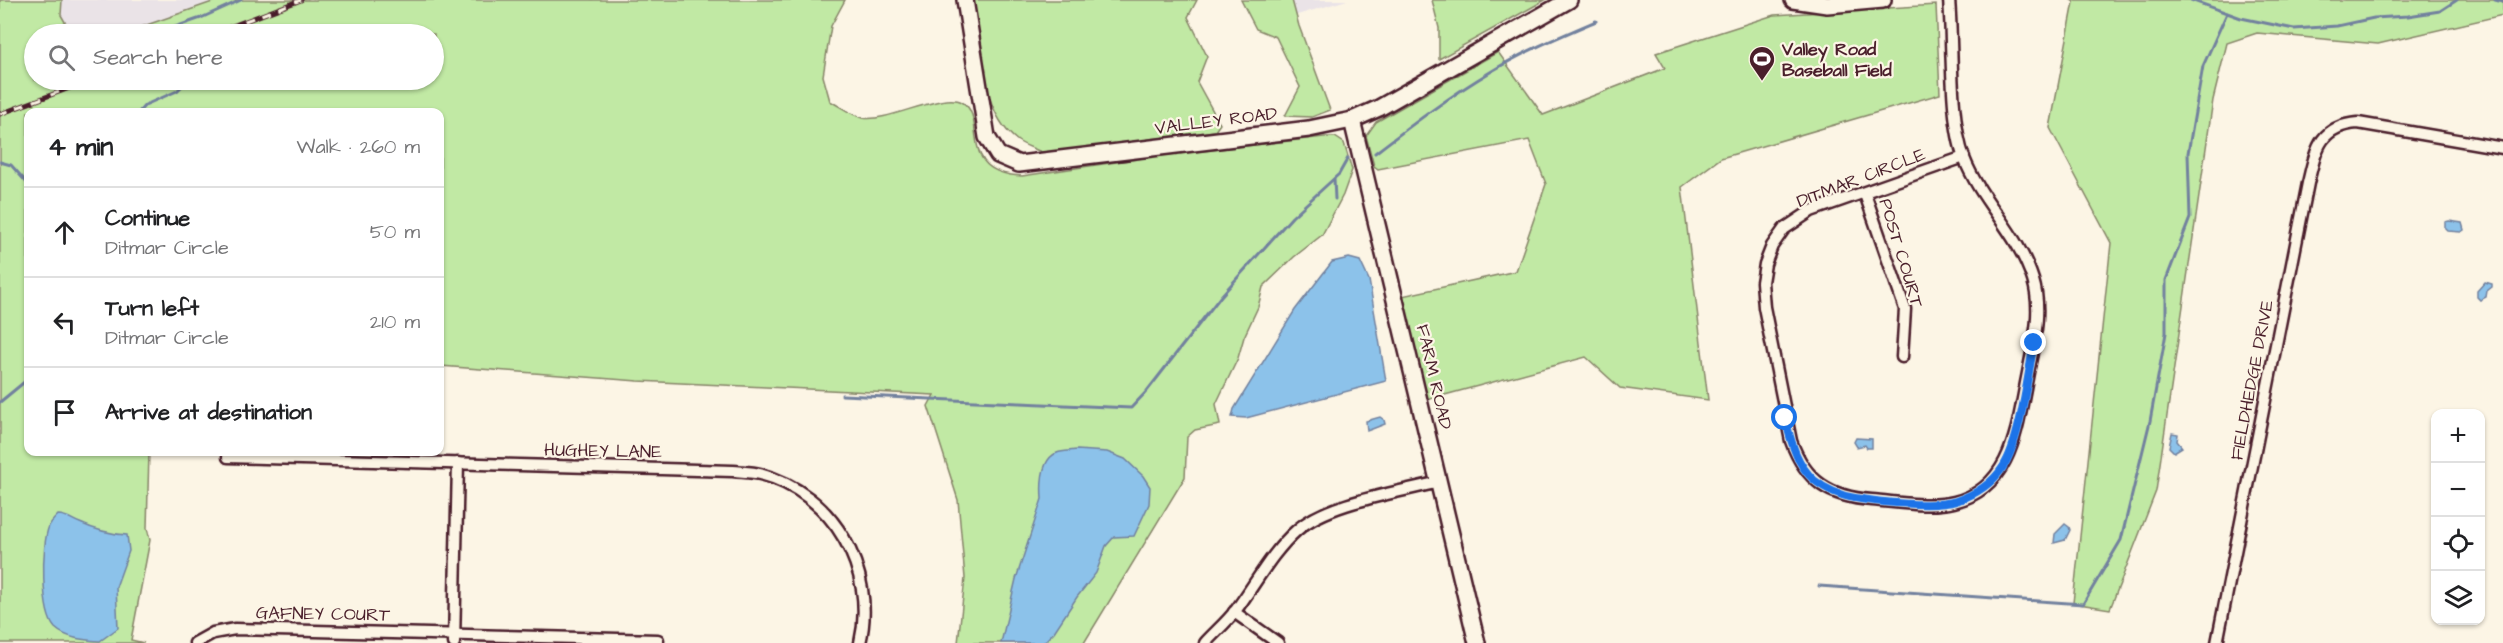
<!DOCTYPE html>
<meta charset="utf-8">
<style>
body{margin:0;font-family:"Architects Daughter",sans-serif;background:#f2f2f2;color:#202124}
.controls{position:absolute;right:18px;bottom:18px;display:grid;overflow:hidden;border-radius:12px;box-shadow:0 2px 4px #0004}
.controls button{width:54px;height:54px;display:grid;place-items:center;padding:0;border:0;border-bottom:2px solid #e0e0e0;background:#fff;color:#202124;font:30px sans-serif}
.stop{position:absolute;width:18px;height:18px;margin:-14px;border:4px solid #1a73e8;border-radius:50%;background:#fff}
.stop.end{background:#1a73e8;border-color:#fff;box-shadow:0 2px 6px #0008}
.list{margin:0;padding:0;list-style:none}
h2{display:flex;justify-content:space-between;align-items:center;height:78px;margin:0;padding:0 24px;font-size:26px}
h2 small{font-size:20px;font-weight:400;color:#757577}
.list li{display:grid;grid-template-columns:39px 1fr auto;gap:18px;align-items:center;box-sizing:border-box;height:90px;padding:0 24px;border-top:2px solid #e0e0e0}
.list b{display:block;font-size:22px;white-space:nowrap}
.list p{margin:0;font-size:20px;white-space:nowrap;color:#757577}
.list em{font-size:20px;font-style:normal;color:#757577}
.icon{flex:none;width:33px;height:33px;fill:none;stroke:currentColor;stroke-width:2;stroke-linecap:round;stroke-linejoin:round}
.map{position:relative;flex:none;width:2503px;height:643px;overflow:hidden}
.search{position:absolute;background:#fff;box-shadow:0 2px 4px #0004;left:24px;top:24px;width:420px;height:66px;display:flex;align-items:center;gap:15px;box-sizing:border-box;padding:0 21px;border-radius:33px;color:#757577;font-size:22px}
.panel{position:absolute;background:#fff;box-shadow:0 2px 4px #0004;left:24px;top:108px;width:420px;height:348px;border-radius:12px}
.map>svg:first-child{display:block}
.built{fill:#eae3e7}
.green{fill:#c1e9a4;stroke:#868468;stroke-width:1.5}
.water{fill:#8cc2ea;stroke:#72819e;stroke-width:1.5}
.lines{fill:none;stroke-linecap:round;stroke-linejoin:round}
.stream{stroke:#72819e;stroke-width:3}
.street-casing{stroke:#4a1f2b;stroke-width:15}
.secondary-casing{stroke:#4a1f2b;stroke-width:20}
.street{stroke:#fcf5e5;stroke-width:10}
.secondary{stroke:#fcf5e5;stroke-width:15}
.rail-casing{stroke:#4a1f2b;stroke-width:5}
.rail{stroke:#fcf5e5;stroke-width:3;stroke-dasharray:9;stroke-linecap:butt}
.route{stroke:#1a73e8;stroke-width:8}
.labels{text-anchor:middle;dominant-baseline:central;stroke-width:4.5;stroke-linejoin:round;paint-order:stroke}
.poi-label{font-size:18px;font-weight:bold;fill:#4a1f2b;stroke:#fcf5e5;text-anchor:start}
.street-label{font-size:18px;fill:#4a1f2b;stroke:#fcf5e5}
</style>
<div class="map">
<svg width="2503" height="643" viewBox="0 0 2503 643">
<rect width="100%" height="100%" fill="#fcf5e5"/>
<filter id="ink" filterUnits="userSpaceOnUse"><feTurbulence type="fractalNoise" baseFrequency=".0167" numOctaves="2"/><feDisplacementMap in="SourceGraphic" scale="12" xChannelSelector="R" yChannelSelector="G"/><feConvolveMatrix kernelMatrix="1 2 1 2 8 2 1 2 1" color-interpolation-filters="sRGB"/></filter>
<g filter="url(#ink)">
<g class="built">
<polygon points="0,0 220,0 132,34 34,34"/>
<polygon points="1289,0 1347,0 1294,16"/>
</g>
<g class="green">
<path d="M0 0H62L61 15 72 34H34V80H434V34H121L218 0H845L831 26 823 76 830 101C840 106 853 116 863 118 887 123 943 91 962 102 989 118 955 173 1022 176L1150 157 1324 137H1335L1344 143 1352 170 1343 195 1322 235 1294 257 1263 287 1258 307 1244 337 1238 358 1216 404 1220 425 1195 430 1187 437 1185 477 1084 643H958L965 578 958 500 928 406 934 395 638 381 440 366V112H28V452H149L147 528 150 540 131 640 144 643H0Z"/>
<path d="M973 0H1197L1188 17 1207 56 1197 82 1220 124 1215 131 1043 153C1036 149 1025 146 1018 141 980 113 980 44 973 0Z"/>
<polygon points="1241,0 1292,0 1299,26 1330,110 1312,117 1285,116 1300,87 1276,37 1256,29"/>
<polygon points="1432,0 1545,0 1439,59 1439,28"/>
<polygon points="2071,0 2503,0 2503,15 2378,44 2257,33 2227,43 2213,100 2156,491 2110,609 2073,603 2111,243 2050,128 2074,2"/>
<polygon points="1936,5 1940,94 1721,158 1682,187 1708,400 1620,388 1586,357 1426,400 1402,296 1516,271 1546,184 1529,140 1378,169 1374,166 1366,136 1376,122 1498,52 1543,115 1665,68 1656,53 1774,15"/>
</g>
<g class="water">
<polygon points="2449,221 2462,223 2464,230 2461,232 2448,231 2445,228 2445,222"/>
<polygon points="1349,258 1360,261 1369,280 1386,381 1246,418 1232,417 1234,409 1295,310 1332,262"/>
<polygon points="2485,282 2492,284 2492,287 2487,291 2486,297 2480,300 2477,297 2477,291"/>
<polygon points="1380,417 1384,420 1385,424 1367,431 1366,421"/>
<polygon points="2172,433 2178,434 2177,441 2182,447 2174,452 2169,447"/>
<polygon points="1856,438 1872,439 1872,448 1867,448 1865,445 1857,447 1854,442"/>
<path d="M1077 450 1107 452 1125 459 1143 476 1150 487 1149 504 1134 536 1114 537 1106 546 1096 573 1077 597 1054 632 1043 643H1001L1016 579 1042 499C1041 485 1041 459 1057 453 1062 451 1070 451 1077 450Z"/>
<path d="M58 515C67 515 72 520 80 523 95 530 110 534 127 535L129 551 116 587 118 628 100 641C85 640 67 639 55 628 41 613 41 545 49 526 51 522 55 518 58 515Z"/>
<polygon points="2065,524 2069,527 2070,530 2065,540 2054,543 2055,534"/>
</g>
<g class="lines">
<g class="stream">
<polyline points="2191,0 2241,18 2294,29 2337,26 2374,18 2408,16 2440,11 2457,0"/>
<polyline points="2495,0 2503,2"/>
<polyline points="155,34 201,18 241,0"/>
<polyline points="275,34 289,29"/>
<polyline points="139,112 145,105 177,91 188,80"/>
<path d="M1375 153C1413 124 1451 95 1492 71 1525 51 1561 36 1596 21"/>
<polyline points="0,162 11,165 28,184"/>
<polyline points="1334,179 1335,199"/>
<polyline points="842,395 1131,408 1147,391 1221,296 1292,217 1339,174 1348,158"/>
<polyline points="0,402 28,379"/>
<polyline points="1819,586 2083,604 2121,540 2150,421 2166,333 2166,280 2190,218 2188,153 2203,66 2227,13"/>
</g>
<g class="street-casing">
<g id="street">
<path d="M1949 0C1953 45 1949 117 1964 158 1981 202 2019 234 2033 280 2043 312 2033 346 2027 378 2017 427 2012 488 1954 502 1929 508 1898 502 1872 500 1830 497 1806 482 1791 441L1764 307 1762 282 1765 264 1772 246 1784 229 1811 211 1964 157"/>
<polyline points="1865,194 1905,309 1902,357"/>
<path d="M228 457 733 471C742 472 752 472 760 474 834 493 877 571 860 643"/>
<polyline points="1234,612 1278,643"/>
<polyline points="195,643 213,633 235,629 658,640"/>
<polyline points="454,643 458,463"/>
<path d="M1205 643C1215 632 1227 622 1236 610 1256 583 1272 552 1297 530 1328 502 1397 493 1439 482"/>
<path d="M2217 643 2308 183C2316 150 2319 126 2358 123L2503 148"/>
</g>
</g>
<g class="secondary-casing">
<g id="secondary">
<polyline points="965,0 987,137 998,155 1019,164 1309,129 1352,120 1379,108 1569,0"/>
<polyline points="1793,0 1827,5 1883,0"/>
<polyline points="1352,120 1477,643"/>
</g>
</g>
<use href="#street" class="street"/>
<use href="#secondary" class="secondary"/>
<g class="rail-casing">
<g id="rail">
<polyline points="211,34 301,0"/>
<polyline points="0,114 91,80"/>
</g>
</g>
<use href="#rail" class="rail"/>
</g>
</g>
<g class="lines" filter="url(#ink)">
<path class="route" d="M1785 418C1791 441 1796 464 1814 480 1825 489 1841 496 1855 498 1878 502 1935 508 1956 501 1974 495 1992 484 2003 467 2020 442 2028 374 2034 343"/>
</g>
<defs>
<g id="stadium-pin" transform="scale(1.35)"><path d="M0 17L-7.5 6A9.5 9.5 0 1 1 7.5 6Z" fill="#4a1f2b" stroke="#fcf5e5"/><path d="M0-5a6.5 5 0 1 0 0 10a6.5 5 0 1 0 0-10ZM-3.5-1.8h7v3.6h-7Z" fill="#fff"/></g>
</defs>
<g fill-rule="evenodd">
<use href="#stadium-pin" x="1762" y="59"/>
</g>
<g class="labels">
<g class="poi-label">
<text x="1782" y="49">Valley Road<tspan x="1782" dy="21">Baseball Field</tspan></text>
</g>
<g class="street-label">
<text transform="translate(1216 121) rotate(-7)">VALLEY ROAD</text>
<text transform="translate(1861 178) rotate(-21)">DITMAR CIRCLE</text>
<text transform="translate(1901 253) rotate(73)">POST COURT</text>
<text transform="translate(1434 377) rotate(77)">FARM ROAD</text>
<text transform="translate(2252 380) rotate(-79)">FIELDHEDGE DRIVE</text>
<text transform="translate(603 451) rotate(1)">HUGHEY LANE</text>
<text transform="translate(323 614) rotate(1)">GAFNEY COURT</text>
</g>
</g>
</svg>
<div class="controls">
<button>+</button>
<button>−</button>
<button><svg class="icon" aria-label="locate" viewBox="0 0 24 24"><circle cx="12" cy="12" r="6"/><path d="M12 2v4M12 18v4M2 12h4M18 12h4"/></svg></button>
<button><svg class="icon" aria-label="layers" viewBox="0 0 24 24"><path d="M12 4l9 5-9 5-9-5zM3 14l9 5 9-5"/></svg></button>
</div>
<div class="stop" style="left:1785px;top:418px"></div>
<div class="stop end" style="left:2034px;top:343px"></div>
<div class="search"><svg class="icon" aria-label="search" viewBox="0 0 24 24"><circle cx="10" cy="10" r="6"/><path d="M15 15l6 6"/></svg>Search here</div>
<section class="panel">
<h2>4 min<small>Walk · 260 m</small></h2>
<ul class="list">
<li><svg class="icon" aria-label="ahead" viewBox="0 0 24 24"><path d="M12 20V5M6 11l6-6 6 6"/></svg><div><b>Continue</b><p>Ditmar Circle</p></div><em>50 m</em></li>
<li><svg class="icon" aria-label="left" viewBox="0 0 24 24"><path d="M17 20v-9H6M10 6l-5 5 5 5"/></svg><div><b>Turn left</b><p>Ditmar Circle</p></div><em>210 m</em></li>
<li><svg class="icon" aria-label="arrive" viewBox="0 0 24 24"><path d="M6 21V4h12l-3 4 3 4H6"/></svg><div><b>Arrive at destination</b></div></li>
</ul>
</section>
</div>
